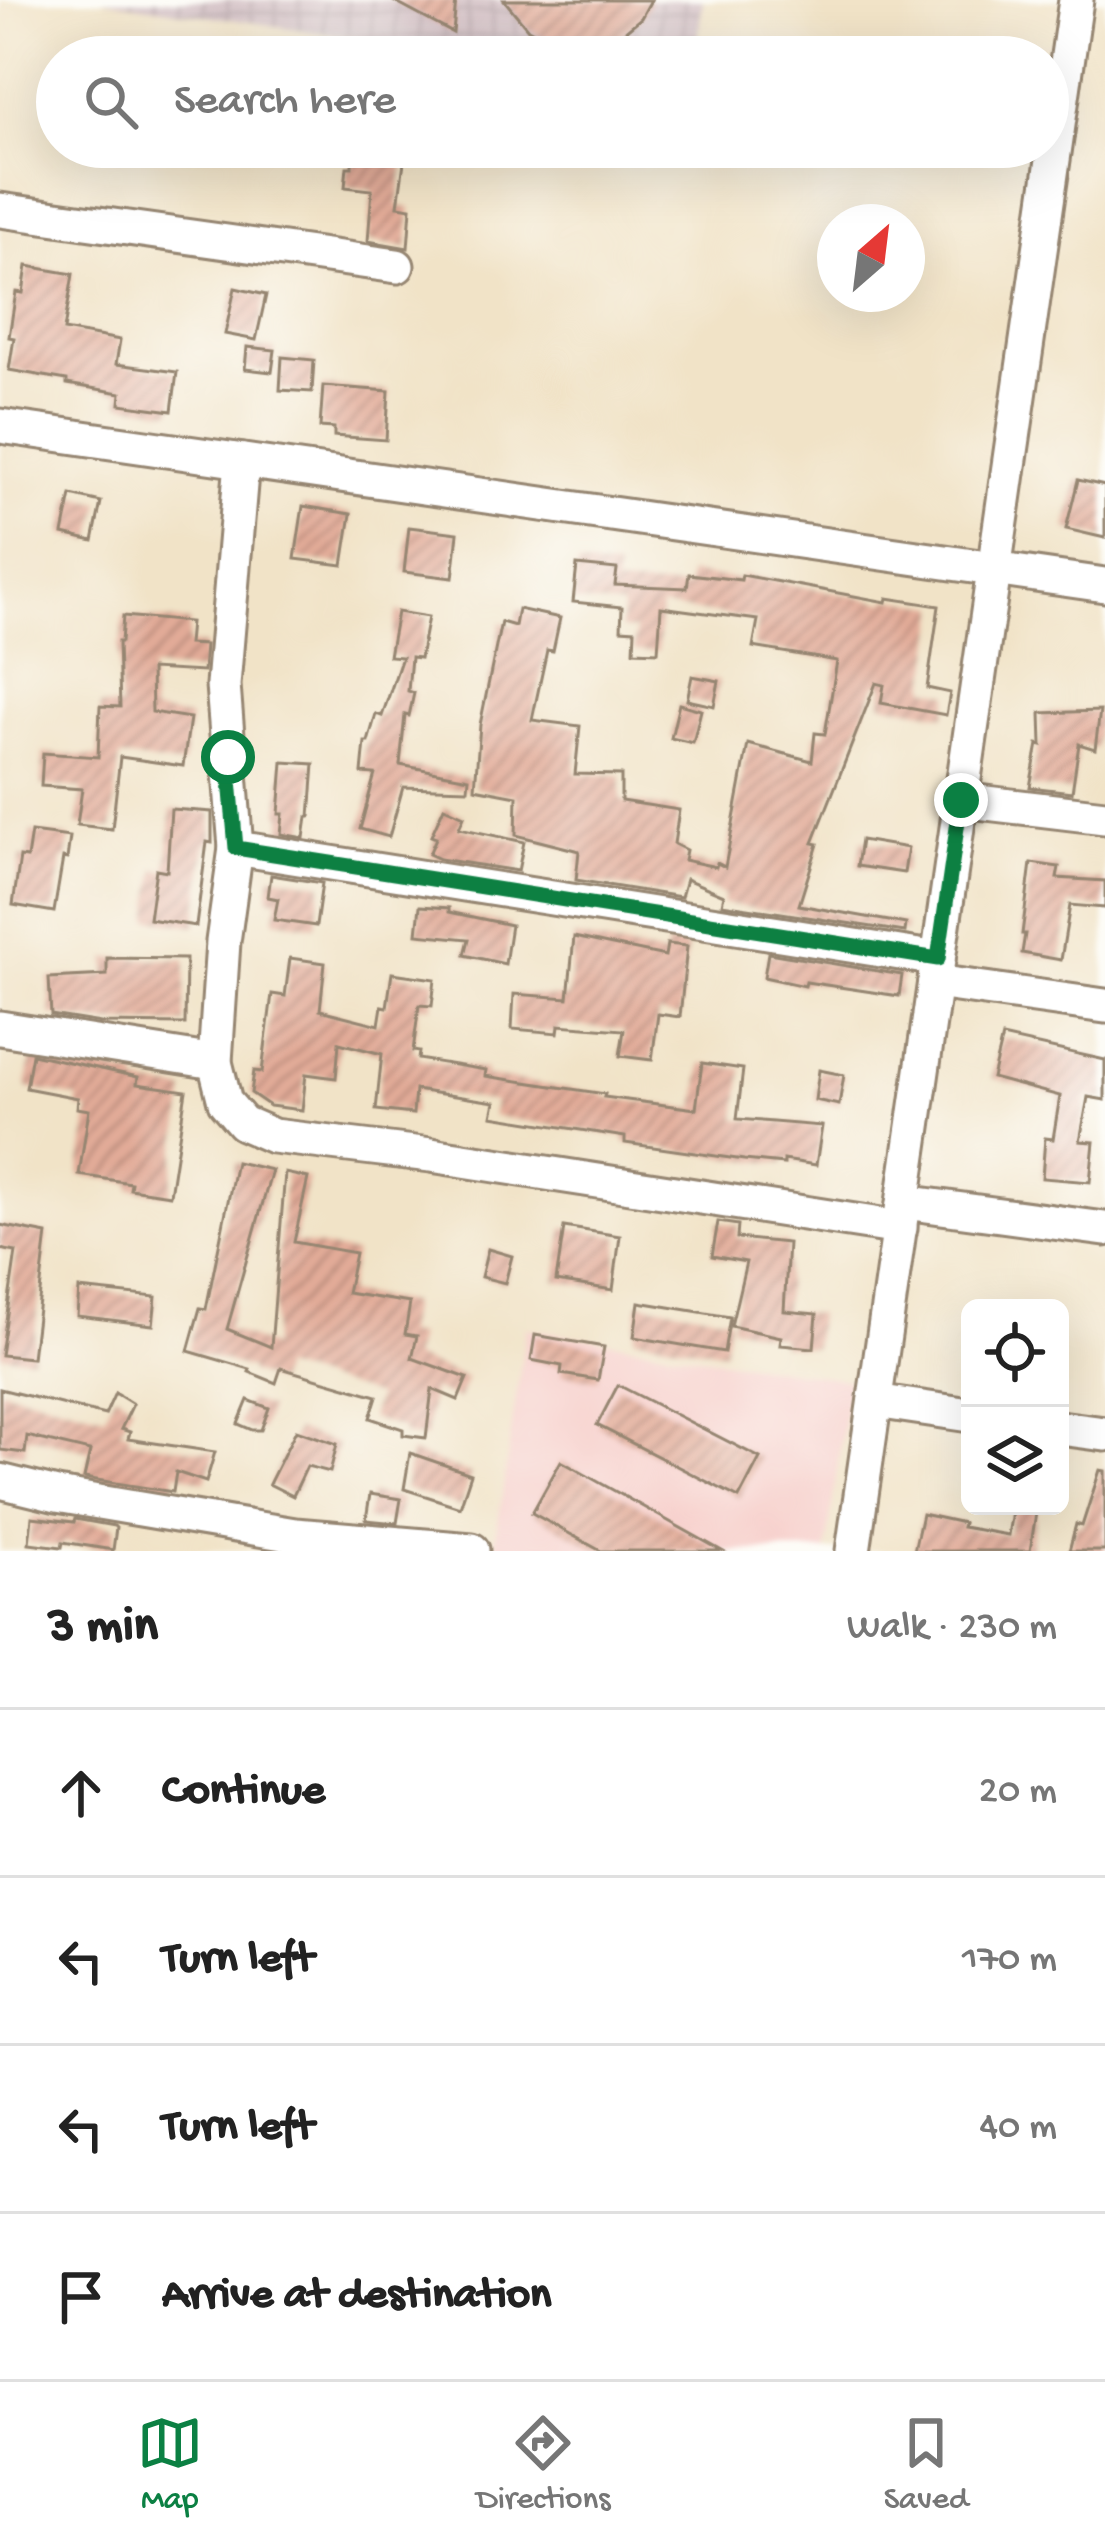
<!DOCTYPE html>
<meta charset="utf-8">
<style>
body{margin:0;font-family:"Gochi Hand",sans-serif;background:#f6f6f6;color:#222}
.controls{position:absolute;right:36px;bottom:36px;display:grid;overflow:hidden;border-radius:18px;box-shadow:0 12px 48px #0002}
.controls button{width:108px;height:108px;display:grid;place-items:center;padding:0;border:0;border-bottom:3px solid #e0e0e0;background:#fff;color:#222;font:60px sans-serif}
.compass{position:absolute;left:817px;top:204px;width:108px;height:108px;border-radius:50%;background:#fff;box-shadow:0 12px 48px #0002;rotate:28deg}
.stop{position:absolute;width:36px;height:36px;margin:-27px;border:9px solid #0b8043;border-radius:50%;background:#fff}
.stop.end{background:#0b8043;border-color:#fff;box-shadow:0 3px 12px #0008}
.list{margin:0;padding:0;list-style:none}
h2{display:flex;justify-content:space-between;align-items:center;height:156px;margin:0;padding:0 48px;font-size:51px}
h2 small{font-size:39px;font-weight:400;color:#767676}
.list li{display:grid;grid-template-columns:78px 1fr auto;gap:36px;align-items:center;box-sizing:border-box;height:168px;padding:0 48px;border-top:3px solid #e0e0e0}
.list b{display:block;font-size:45px;white-space:nowrap}
.list em{font-size:39px;font-style:normal;color:#767676}
.icon{flex:none;width:66px;height:66px;fill:none;stroke:currentColor;stroke-width:2;stroke-linecap:round;stroke-linejoin:round}
.map{position:relative;flex:none;width:1105px;height:1551px;overflow:hidden}
.search{position:absolute;background:#fff;box-shadow:0 12px 48px #0002;left:36px;right:36px;top:36px;height:132px;display:flex;align-items:center;gap:30px;box-sizing:border-box;padding:0 42px;border-radius:66px;color:#767676;font-size:45px}
.sheet{height:828px;background:#fff}
nav{display:flex;justify-content:space-around;align-items:center;box-sizing:border-box;height:168px;border-top:3px solid #e0e0e0;background:#fff;font-size:33px;color:#767676}
nav a{display:grid;justify-items:center;gap:6px}
nav .on{color:#0b8043}
.map>svg:first-child{display:block}
.built{fill:#f7d0cc}
.industrial{fill:url(#industrial-grid)}
.building{fill:url(#building-hatch)}
.lines{fill:none;stroke-linecap:round;stroke-linejoin:round}
.street-casing{stroke:#968672;stroke-width:39}
.street{stroke:#fff;stroke-width:33}
.route{stroke:#0b8043;stroke-width:15}
</style>
<div class="map">
<svg width="1105" height="1551" viewBox="0 0 1105 1551">
<defs>
<pattern id="industrial-grid" width="8" height="8" patternUnits="userSpaceOnUse" patternTransform="scale(3)"><rect width="8" height="8" fill="#d2bec3"/><path d="M0 4h8M4 0v8" fill="none" stroke="#b5a3a7"/></pattern>
<pattern id="building-hatch" width="6" height="6" patternUnits="userSpaceOnUse" patternTransform="scale(3)"><rect width="6" height="6" fill="#e2ab98"/><path d="M-1 1l2-2M0 6l6-6M5 7l2-2" fill="none" stroke="#b88b7b"/></pattern>
</defs>
<rect width="100%" height="100%" fill="#fdfcf7"/>
<filter id="ink" filterUnits="userSpaceOnUse"><feTurbulence type="fractalNoise" baseFrequency=".00833" numOctaves="2"/><feDisplacementMap in="SourceGraphic" scale="24" xChannelSelector="R" yChannelSelector="G"/><feConvolveMatrix kernelMatrix="1 2 1 2 8 2 1 2 1" color-interpolation-filters="sRGB"/></filter>
<filter id="wash" filterUnits="userSpaceOnUse"><feTurbulence type="fractalNoise" baseFrequency=".004" numOctaves="4" result="noise"/><feDisplacementMap in="SourceGraphic" scale="48" xChannelSelector="R" yChannelSelector="G"/><feGaussianBlur stdDeviation="2.7" result="paint"/><feColorMatrix in="noise" values="0 0 0 0 0 0 0 0 0 0 0 0 0 0 0 0 0 1.4 0 .05"/><feComposite in="paint" operator="in"/></filter>
<g filter="url(#wash)">
<rect width="100%" height="100%" fill="#f1e3c7"/>
<polygon class="built" points="526,1328 849,1380 826,1551 494,1551"/>
<polygon class="industrial" points="101,0 703,0 695,57 484,57"/>
<g id="blocks">
<g class="building">
<polygon points="391,0 456,0 453,33"/>
<polygon points="504,0 651,0 641,18 617,38 587,47 556,44 528,29"/>
<polygon points="353,147 406,147 398,206 411,208 408,248 368,241 372,190 345,187 347,167 352,167"/>
<polygon points="27,266 73,274 64,330 120,340 116,364 177,372 172,411 120,404 121,393 67,384 67,380 9,370 14,338 9,337 16,292 23,293"/>
<polygon points="235,288 266,295 256,340 225,334"/>
<polygon points="247,347 275,350 272,372 245,369"/>
<polygon points="282,357 314,360 312,392 280,390"/>
<polygon points="323,386 389,391 386,440 334,436 334,428 320,427"/>
<polygon points="1078,480 1105,486 1105,538 1066,529"/>
<polygon points="71,495 101,502 93,541 63,534"/>
<polygon points="303,506 351,514 343,565 295,559"/>
<polygon points="409,527 458,533 453,578 404,572"/>
<polygon points="577,565 617,569 615,585 687,588 689,574 741,580 742,575 886,602 887,598 939,606 927,688 950,693 946,715 881,703 884,685 876,683 813,843 818,844 799,905 906,924 905,932 722,904 724,895 686,879 681,897 576,880 579,851 516,835 517,796 475,788 480,725 501,622 515,626 518,609 560,618 553,651 547,650 532,720 580,726 575,774 621,775 621,801 679,810 674,844 686,850 684,860 716,867 717,863 725,867 748,744 812,761 815,733 825,734 837,661 753,647 758,620 661,607 658,652 634,651 635,630 621,629 622,607 573,602"/>
<polygon points="397,612 428,617 420,658 411,657 408,691 414,693 409,716 405,715 400,765 469,778 468,789 403,787 389,837 360,829 375,774 362,773 365,742 368,742 376,714 382,716 402,657 389,656"/>
<polygon points="123,616 190,622 188,644 205,645 203,672 151,669 152,712 190,718 183,766 120,757 112,829 77,825 82,789 41,786 43,753 98,757 100,706 120,707 118,642 121,642"/>
<polygon points="692,676 719,681 714,706 687,700"/>
<polygon points="679,704 701,710 693,743 671,738"/>
<polygon points="1100,711 1095,749 1079,744 1072,792 1030,787 1038,744 1042,745 1041,713"/>
<polygon points="283,762 314,764 310,817 307,817 304,838 281,834 283,814 279,814"/>
<polygon points="444,807 464,816 459,828 524,842 518,871 440,859 429,854 436,838 431,836"/>
<polygon points="171,809 212,812 212,843 207,842 196,926 149,919 156,869 167,871"/>
<polygon points="31,832 70,837 67,859 63,858 54,912 13,905 20,857 27,858"/>
<polygon points="861,840 908,848 904,873 857,866"/>
<polygon points="1031,863 1059,867 1057,878 1105,881 1105,908 1070,905 1061,960 1022,953 1025,934 1022,934"/>
<polygon points="271,875 322,883 316,926 274,920 278,899 268,897"/>
<polygon points="420,906 449,908 449,912 511,925 505,964 465,955 469,939 417,934"/>
<polygon points="574,937 665,956 667,944 687,946 680,1017 658,1014 652,1060 620,1056 624,1030 559,1025 558,1033 512,1029 514,994 568,998"/>
<polygon points="768,953 902,975 899,996 806,982 805,986 764,977"/>
<polygon points="107,958 186,959 185,1024 101,1023 51,1015 49,978 107,975"/>
<polygon points="290,958 325,963 320,1010 379,1025 382,1006 387,1007 392,973 435,979 432,1006 419,1005 413,1051 419,1052 418,1059 486,1070 485,1076 605,1094 604,1097 696,1109 702,1063 743,1069 737,1119 822,1126 816,1165 784,1160 784,1164 744,1160 625,1143 625,1137 492,1116 495,1102 415,1090 413,1114 376,1110 382,1054 339,1043 336,1078 306,1074 302,1110 270,1106 251,1093 254,1071 262,1072 272,994 285,996"/>
<polygon points="1002,1037 1105,1060 1105,1100 1088,1097 1080,1141 1094,1142 1090,1182 1042,1178 1045,1138 1053,1139 1060,1096 992,1078"/>
<polygon points="32,1054 138,1077 137,1084 186,1091 170,1195 130,1189 131,1183 79,1175 89,1110 77,1108 78,1098 26,1088"/>
<polygon points="819,1070 844,1075 839,1105 815,1100"/>
<polygon points="236,1162 272,1170 227,1329 271,1347 285,1173 308,1178 294,1242 355,1253 347,1293 410,1303 405,1334 417,1336 412,1358 467,1378 458,1400 432,1389 426,1438 403,1435 403,1429 370,1418 377,1396 281,1368 276,1383 249,1372 250,1369 188,1351 200,1308 206,1309"/>
<polygon points="718,1222 738,1225 737,1238 788,1243 784,1311 817,1314 814,1348 780,1345 781,1337 731,1326 746,1262 712,1256"/>
<polygon points="0,1225 47,1234 32,1358 1,1355 16,1252 0,1249"/>
<polygon points="564,1227 620,1236 613,1290 556,1281"/>
<polygon points="488,1249 512,1256 505,1283 481,1277"/>
<polygon points="79,1289 156,1297 153,1325 77,1316"/>
<polygon points="639,1302 730,1317 724,1352 634,1337"/>
<polygon points="535,1335 604,1347 598,1380 561,1374 562,1366 531,1360"/>
<polygon points="618,1385 760,1458 739,1498 597,1425"/>
<polygon points="0,1389 105,1415 115,1393 133,1404 121,1429 130,1432 128,1439 215,1452 206,1482 176,1472 173,1492 84,1478 90,1451 27,1436 25,1453 0,1450"/>
<polygon points="248,1400 269,1408 261,1430 252,1430 238,1424"/>
<polygon points="296,1430 337,1444 330,1472 307,1466 293,1496 269,1484"/>
<polygon points="410,1453 471,1474 460,1507 404,1489"/>
<polygon points="561,1461 722,1551 601,1551 532,1513"/>
<polygon points="1100,1470 1105,1471 1105,1551 1069,1551 1076,1524 1082,1526"/>
<polygon points="370,1494 401,1499 397,1523 366,1520"/>
<polygon points="1013,1506 1037,1506 1030,1551 914,1551 922,1514 963,1523 962,1527 1008,1535"/>
<polygon points="32,1517 74,1522 75,1519 114,1526 116,1528 113,1550 63,1542 62,1547 29,1543"/>
</g>
</g>
</g>
<g filter="url(#ink)">
<use href="#blocks" fill-opacity="0" stroke="#968672" stroke-width="3"/>
<g class="lines">
<g class="street-casing">
<g id="street">
<polyline points="0,210 397,266"/>
<polyline points="0,426 1105,585"/>
<polyline points="242,461 223,685 236,848 223,942 215,1062 225,1102 243,1123 273,1136 431,1155 900,1228"/>
<polyline points="961,800 1105,817"/>
<polyline points="236,848 938,959"/>
<polyline points="935,982 1105,1006"/>
<polyline points="0,1028 215,1062"/>
<polyline points="904,1202 1105,1229"/>
<polyline points="875,1401 970,1415"/>
<polyline points="1060,1428 1105,1434"/>
<polyline points="0,1481 57,1495 295,1535 472,1550"/>
<polyline points="853,1551 1076,0"/>
</g>
</g>
<use href="#street" class="street"/>
</g>
</g>
<g class="lines" filter="url(#ink)">
<polyline class="route" points="228,757 236,848 938,959 961,800"/>
</g>
</svg>
<div class="controls">
<button><svg class="icon" aria-label="locate" viewBox="0 0 24 24"><circle cx="12" cy="12" r="6"/><path d="M12 2v4M12 18v4M2 12h4M18 12h4"/></svg></button>
<button><svg class="icon" aria-label="layers" viewBox="0 0 24 24"><path d="M12 4l9 5-9 5-9-5zM3 14l9 5 9-5"/></svg></button>
</div>
<svg class="compass" viewBox="-18 -18 36 36"><path d="M0-13l5 13h-10z" fill="#e53935"/><path d="M0 13l5-13h-10z" fill="#767676"/></svg>
<div class="stop" style="left:228px;top:757px"></div>
<div class="stop end" style="left:961px;top:800px"></div>
<div class="search"><svg class="icon" aria-label="search" viewBox="0 0 24 24"><circle cx="10" cy="10" r="6"/><path d="M15 15l6 6"/></svg>Search here</div>
</div>
<section class="sheet">
<h2>3 min<small>Walk · 230 m</small></h2>
<ul class="list">
<li><svg class="icon" aria-label="ahead" viewBox="0 0 24 24"><path d="M12 20V5M6 11l6-6 6 6"/></svg><div><b>Continue</b></div><em>20 m</em></li>
<li><svg class="icon" aria-label="left" viewBox="0 0 24 24"><path d="M17 20v-9H6M10 6l-5 5 5 5"/></svg><div><b>Turn left</b></div><em>170 m</em></li>
<li><svg class="icon" aria-label="left" viewBox="0 0 24 24"><path d="M17 20v-9H6M10 6l-5 5 5 5"/></svg><div><b>Turn left</b></div><em>40 m</em></li>
<li><svg class="icon" aria-label="arrive" viewBox="0 0 24 24"><path d="M6 21V4h12l-3 4 3 4H6"/></svg><div><b>Arrive at destination</b></div></li>
</ul>
</section>
<nav>
<a class="on"><svg class="icon" aria-label="map" viewBox="0 0 24 24"><path d="M3 6l6-2 6 2 6-2v14l-6 2-6-2-6 2zM9 4v14M15 6v14"/></svg>Map</a>
<a><svg class="icon" aria-label="directions" viewBox="0 0 24 24"><path d="M12 3l9 9-9 9-9-9zM9 14v-3h6M13 9l2 2-2 2"/></svg>Directions</a>
<a><svg class="icon" aria-label="saved" viewBox="0 0 24 24"><path d="M7 4h10v16l-5-4-5 4z"/></svg>Saved</a>
</nav>
